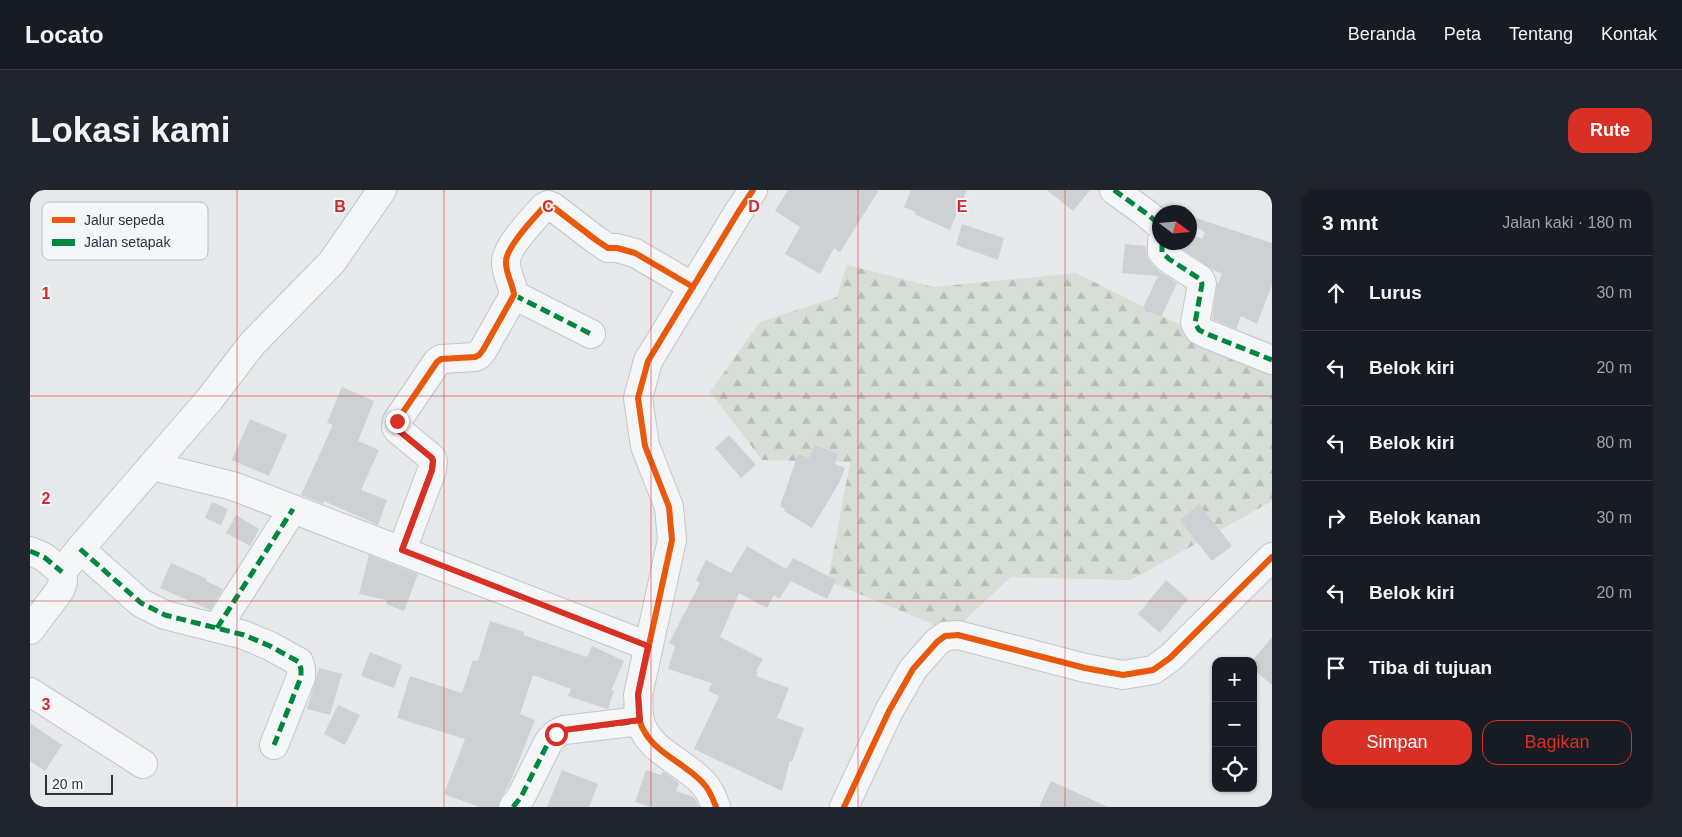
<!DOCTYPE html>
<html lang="id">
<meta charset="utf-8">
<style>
body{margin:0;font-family:Helvetica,sans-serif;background:#20242c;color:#f1f3f6}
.controls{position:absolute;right:15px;bottom:15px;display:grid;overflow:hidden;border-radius:10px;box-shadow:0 1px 4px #0004}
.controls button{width:45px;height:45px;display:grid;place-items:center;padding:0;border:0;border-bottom:1px solid #363941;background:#171b24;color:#f1f3f6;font:25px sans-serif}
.compass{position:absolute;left:1122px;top:15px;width:45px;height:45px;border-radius:50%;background:#171b24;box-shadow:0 1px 4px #0004;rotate:106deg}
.scale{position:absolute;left:15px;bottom:12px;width:68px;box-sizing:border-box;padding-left:5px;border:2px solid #2b3445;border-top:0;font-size:14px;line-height:18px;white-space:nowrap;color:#2b3445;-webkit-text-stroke:4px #f4f6f9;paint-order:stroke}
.stop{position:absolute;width:15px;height:15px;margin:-11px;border:4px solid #d93025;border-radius:50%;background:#fff}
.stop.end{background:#d93025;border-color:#fff;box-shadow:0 1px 5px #0008}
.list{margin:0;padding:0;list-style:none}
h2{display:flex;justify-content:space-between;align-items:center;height:65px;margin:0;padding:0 20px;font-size:21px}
h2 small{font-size:16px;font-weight:400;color:#9ea1a6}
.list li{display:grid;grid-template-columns:32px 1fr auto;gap:15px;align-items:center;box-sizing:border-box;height:75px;padding:0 20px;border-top:1px solid #363941}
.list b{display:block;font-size:19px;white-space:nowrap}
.list em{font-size:16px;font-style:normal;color:#9ea1a6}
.actions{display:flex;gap:10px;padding:15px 20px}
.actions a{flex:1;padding:11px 0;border:1px solid #d93025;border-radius:15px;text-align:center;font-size:18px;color:#d93025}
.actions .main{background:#d93025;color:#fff}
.icon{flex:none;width:28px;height:28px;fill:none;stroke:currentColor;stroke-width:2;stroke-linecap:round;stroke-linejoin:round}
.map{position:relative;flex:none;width:1242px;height:617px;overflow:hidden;border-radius:15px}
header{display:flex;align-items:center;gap:30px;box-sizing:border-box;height:70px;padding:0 25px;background:#171b24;border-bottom:1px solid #363941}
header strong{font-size:24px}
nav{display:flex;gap:28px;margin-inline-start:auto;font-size:18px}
.intro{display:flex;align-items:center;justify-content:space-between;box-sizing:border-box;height:120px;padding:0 30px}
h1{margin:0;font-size:35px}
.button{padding:12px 22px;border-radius:15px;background:#d93025;color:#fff;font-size:18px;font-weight:700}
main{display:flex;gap:30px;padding:0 30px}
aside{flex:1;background:#171b24;border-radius:15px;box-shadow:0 1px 4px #0004}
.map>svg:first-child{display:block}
.forest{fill:url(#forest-firs)}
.building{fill:#ced0d3}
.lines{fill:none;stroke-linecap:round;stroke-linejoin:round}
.minor-casing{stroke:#c4c6c8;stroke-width:30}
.minor{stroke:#f5f6f7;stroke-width:28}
.quiet{stroke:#00873e;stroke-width:5;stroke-dasharray:10 5;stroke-linecap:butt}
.cycleway-casing{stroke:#f4f6f9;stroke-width:9}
.cycleway{stroke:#e8590c;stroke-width:6}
.route{stroke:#d93025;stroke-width:6}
.grid{fill:none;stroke:#d62828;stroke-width:1;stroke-opacity:0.55}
.key{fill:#f4f6f9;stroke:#b8bcc3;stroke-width:1}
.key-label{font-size:14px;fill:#2b3445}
.grid-label{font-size:16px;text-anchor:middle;font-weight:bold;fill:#d62828;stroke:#f4f6f9;stroke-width:4;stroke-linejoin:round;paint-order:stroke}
</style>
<header>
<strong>Locato</strong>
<nav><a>Beranda</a><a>Peta</a><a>Tentang</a><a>Kontak</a></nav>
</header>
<div class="intro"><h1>Lokasi kami</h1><a class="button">Rute</a></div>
<main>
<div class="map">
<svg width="1242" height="617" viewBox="0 0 1242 617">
<defs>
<pattern id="forest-firs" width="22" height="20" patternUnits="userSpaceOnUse" patternTransform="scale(1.25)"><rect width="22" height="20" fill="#d6ded6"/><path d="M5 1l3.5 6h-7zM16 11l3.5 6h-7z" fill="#b8bfb9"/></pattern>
</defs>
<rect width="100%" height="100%" fill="#e6e8ea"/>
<polygon class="forest" points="817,75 904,97 1046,83 1242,181 1242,311 1101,390 981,387 922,442 798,391 820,272 732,270 680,202 730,132 807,107"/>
<g class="building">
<polygon points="758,0 849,0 810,62 804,58 790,84 755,64 770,37 745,21"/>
<polygon points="881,0 937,0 920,40 884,24 886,22 874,17"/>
<polygon points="1017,0 1060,0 1043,21"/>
<polygon points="1160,26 1242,53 1242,95 1227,134 1211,126 1206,139 1182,129 1187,95 1192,84 1180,78 1148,56 1148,52 1160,52 1160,43 1172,49 1175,43 1160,32"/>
<polygon points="932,34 974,48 968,70 926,55"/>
<polygon points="1095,54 1116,56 1117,68 1121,73 1130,82 1147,93 1131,127 1113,118 1128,86 1092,83"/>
<polygon points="312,197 344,211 328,251 349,260 331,300 357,310 348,335 294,311 293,314 271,305 303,235 297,233"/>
<polygon points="220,229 257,245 239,286 202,270"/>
<polygon points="699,245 726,275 711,288 685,258"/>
<polygon points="785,255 808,264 805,274 815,278 809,293 782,338 754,321 755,319 750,316 768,264 779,268"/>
<polygon points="182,312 198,319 191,335 175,328"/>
<polygon points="1169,314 1202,356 1182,371 1150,330"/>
<polygon points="206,325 229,339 220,356 196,343"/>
<polygon points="717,356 756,379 763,368 806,390 797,409 761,391 749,409 744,405 737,418 709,403 690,447 733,469 726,481 728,482 726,486 759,498 747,528 774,538 762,572 760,571 752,601 664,559 689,506 678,501 682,493 638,479 645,456 639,453 670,393 666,390 676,370 701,383"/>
<polygon points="339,365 388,384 374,421 356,414 357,410 329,404"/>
<polygon points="141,373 177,389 176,391 193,399 180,420 130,398"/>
<polygon points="1136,390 1158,409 1130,443 1108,424"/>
<polygon points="460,431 494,442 493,445 557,467 562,456 594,471 581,500 584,501 578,519 538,506 541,499 503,485 490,524 505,530 480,593 471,608 468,617 449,617 414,604 435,549 367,528 380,486 432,503 443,470 448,471"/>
<polygon points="1242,447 1242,495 1223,479 1222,471"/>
<polygon points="340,462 372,475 364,498 331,486"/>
<polygon points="289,478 312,484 300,525 277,519"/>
<polygon points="308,515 330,525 315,555 294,544"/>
<polygon points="0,533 32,555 15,581 0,571"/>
<polygon points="532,580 568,594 559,617 517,617"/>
<polygon points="616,580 631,585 632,582 636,583 649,593 646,601 664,607 669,617 620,617 605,612"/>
<polygon points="1021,591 1078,617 1009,617"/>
</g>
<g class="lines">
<g class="minor-casing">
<g id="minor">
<polyline points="1084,0 1117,24 1130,35"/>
<polyline points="1132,52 1132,62 1139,69 1170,89 1172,94 1165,133 1169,140 1177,144 1242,170"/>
<polyline points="484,105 561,144"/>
<polyline points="122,276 203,296 618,456"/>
<polyline points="50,359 111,413 135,425 214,445 240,456 269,472 271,479 271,487 244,555"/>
<path d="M372 360 402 280 403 271 402 268 368 240 366 237 367 231 407 172 411 169 445 167 449 165 453 160 484 105C483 94 475 82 476 71 477 56 504 28 514 17L518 15 523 17 566 50 578 58H587L605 63 663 97"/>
<polyline points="0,361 14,367 32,382"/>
<polyline points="187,438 263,319"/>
<polyline points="0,440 30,400 33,392 32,382 50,359 179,210 222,154 302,72 352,0"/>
<polyline points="0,502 113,574"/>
<polyline points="483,617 491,607 519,551 526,544 534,540 610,531"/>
<path d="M686 617C683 609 680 600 673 593 653 571 620 562 610 532 608 524 609 513 608 505L642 350 639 317 615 256 608 208 618 171 709 21 723 0"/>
<polyline points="814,617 859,521 883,479 907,452 915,446 928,445 1055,478 1093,485 1123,480 1140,468 1242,367"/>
</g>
</g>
<use href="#minor" class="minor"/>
<g class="quiet">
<polyline points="1084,0 1117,24 1130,35"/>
<polyline points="1132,52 1132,62 1139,69 1170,89 1172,94 1165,133 1169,140 1177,144 1242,170"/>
<polyline points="484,105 561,144"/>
<polyline points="50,359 111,413 135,425 214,445 240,456 269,472 271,479 271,487 244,555"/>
<polyline points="0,361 14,367 32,382"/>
<polyline points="187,438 263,319"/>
<polyline points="483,617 491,607 519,551 526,544 534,540 610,531"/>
</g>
<g class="cycleway-casing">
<g id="cycleway">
<path d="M372 360 402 280 403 271 402 268 368 240 366 237 367 231 407 172 411 169 445 167 449 165 453 160 484 105C483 94 475 82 476 71 477 56 504 28 514 17L518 15 523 17 566 50 578 58H587L605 63 663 97"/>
<path d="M686 617C683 609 680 600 673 593 653 571 620 562 610 532 608 524 609 513 608 505L642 350 639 317 615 256 608 208 618 171 709 21 723 0"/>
<polyline points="814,617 859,521 883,479 907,452 915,446 928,445 1055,478 1093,485 1123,480 1140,468 1242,367"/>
</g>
</g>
<use href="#cycleway" class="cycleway"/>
</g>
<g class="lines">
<polyline class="route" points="367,231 366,237 368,240 402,268 403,271 402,280 372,360 618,456 608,504 610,530 534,540 526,544"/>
</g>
<path class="grid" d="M207 0V617M414 0V617M621 0V617M828 0V617M1035 0V617M0 206H1242M0 411H1242"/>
<rect x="12" y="12" width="166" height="58" rx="8" class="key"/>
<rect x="22" y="27" width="23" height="6" fill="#e8590c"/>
<rect x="22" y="49" width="23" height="7" fill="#00873e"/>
<g class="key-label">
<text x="54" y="35">Jalur sepeda</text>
<text x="54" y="57">Jalan setapak</text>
</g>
<g class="grid-label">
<text x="310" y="22">B</text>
<text x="518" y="22">C</text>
<text x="724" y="22">D</text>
<text x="932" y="22">E</text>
<text x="16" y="109">1</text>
<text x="16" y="314">2</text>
<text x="16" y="520">3</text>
</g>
</svg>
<div class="controls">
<button>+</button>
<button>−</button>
<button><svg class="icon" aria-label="locate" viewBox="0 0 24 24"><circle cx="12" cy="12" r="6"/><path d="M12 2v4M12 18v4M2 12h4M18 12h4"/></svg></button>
</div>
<svg class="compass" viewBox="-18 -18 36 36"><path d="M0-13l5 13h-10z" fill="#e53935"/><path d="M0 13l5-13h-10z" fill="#9ea1a6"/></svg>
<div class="scale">20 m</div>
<div class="stop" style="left:526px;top:544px"></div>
<div class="stop end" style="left:367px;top:231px"></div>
</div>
<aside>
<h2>3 mnt<small>Jalan kaki · 180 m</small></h2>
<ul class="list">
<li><svg class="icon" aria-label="ahead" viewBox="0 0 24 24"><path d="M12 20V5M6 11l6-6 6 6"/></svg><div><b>Lurus</b></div><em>30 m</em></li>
<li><svg class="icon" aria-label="left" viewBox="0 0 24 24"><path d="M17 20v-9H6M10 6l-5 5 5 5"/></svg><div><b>Belok kiri</b></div><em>20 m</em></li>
<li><svg class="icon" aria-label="left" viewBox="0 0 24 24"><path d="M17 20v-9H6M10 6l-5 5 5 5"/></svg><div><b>Belok kiri</b></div><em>80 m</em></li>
<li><svg class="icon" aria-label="right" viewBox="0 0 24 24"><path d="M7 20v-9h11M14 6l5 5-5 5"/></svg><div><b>Belok kanan</b></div><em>30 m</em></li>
<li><svg class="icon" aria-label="left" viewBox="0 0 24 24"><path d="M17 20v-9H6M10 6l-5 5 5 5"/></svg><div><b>Belok kiri</b></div><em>20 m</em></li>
<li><svg class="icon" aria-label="arrive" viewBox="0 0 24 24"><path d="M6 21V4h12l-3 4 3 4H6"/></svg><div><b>Tiba di tujuan</b></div></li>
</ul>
<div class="actions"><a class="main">Simpan</a><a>Bagikan</a></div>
</aside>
</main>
